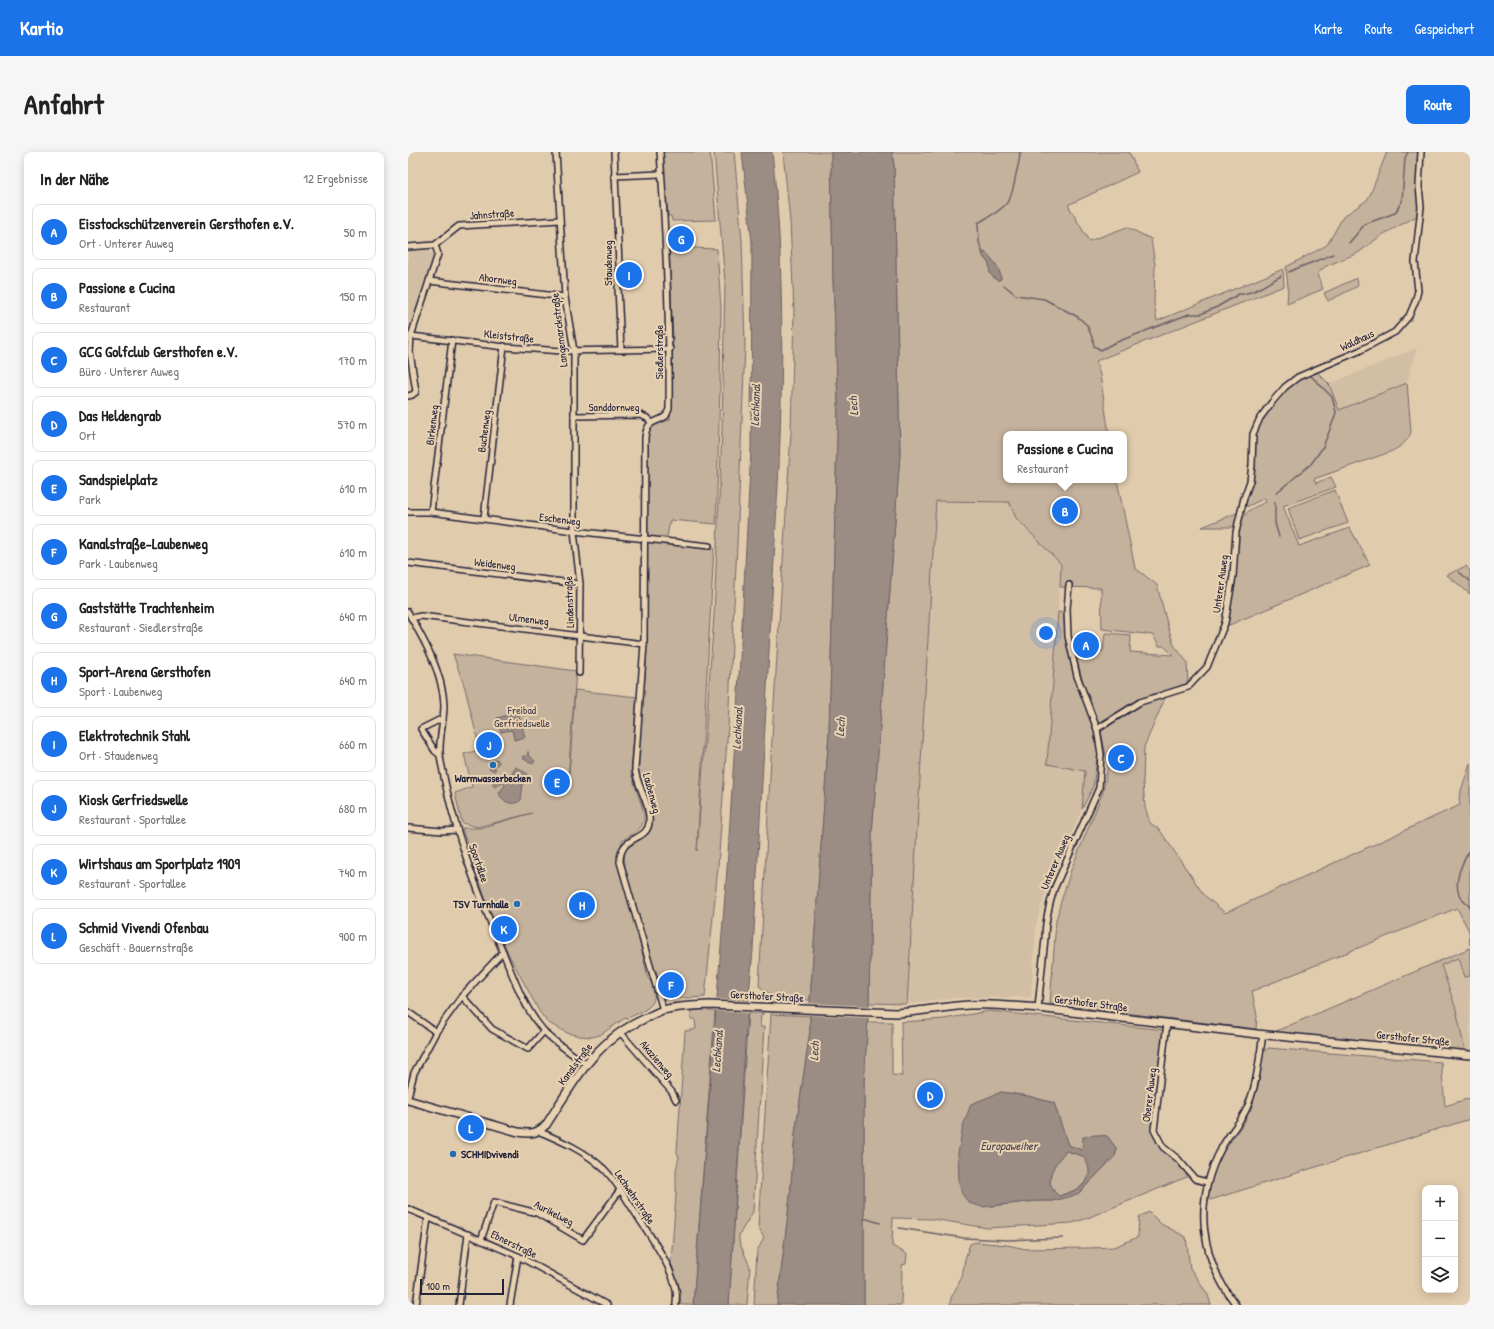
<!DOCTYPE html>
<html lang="de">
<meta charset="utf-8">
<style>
body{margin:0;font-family:"Patrick Hand",sans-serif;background:#f6f6f6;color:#222}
.controls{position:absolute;right:12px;bottom:12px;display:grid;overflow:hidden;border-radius:8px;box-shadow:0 2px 10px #0003}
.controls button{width:36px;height:36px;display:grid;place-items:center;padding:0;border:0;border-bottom:1px solid #e0e0e0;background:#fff;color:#222;font:20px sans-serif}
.scale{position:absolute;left:12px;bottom:10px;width:84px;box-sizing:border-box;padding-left:4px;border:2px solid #22223b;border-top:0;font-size:11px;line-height:14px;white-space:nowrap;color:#22223b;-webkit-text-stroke:3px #e9d2b2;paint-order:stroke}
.you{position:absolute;left:638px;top:481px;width:14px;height:14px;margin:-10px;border:3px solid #fff;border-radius:50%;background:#1a73e8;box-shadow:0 0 0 6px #1a73e833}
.badge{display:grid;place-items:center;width:26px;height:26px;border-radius:50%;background:#1a73e8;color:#fff;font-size:13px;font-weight:700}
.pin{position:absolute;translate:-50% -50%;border:2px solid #fff;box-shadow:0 1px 4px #0006}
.popup{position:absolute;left:595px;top:279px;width:124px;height:52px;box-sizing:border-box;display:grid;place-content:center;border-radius:8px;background:#fff;filter:drop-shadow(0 1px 3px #0005);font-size:13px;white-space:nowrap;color:#767676}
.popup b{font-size:15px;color:#222}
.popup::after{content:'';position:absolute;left:50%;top:100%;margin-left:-8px;border:8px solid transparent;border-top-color:#fff}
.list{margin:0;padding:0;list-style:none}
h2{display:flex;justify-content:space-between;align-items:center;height:52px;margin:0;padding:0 16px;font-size:17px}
h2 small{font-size:13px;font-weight:400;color:#767676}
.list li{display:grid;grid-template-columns:26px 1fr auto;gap:12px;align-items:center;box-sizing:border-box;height:56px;margin:0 8px 8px;padding:0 8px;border:1px solid #e0e0e0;border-radius:8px}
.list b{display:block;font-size:15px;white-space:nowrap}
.list p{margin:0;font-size:13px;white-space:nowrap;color:#767676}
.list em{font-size:13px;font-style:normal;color:#767676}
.icon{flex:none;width:22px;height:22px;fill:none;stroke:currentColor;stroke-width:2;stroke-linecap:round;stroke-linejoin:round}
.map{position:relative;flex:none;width:1062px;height:1153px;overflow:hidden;border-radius:8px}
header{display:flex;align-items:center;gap:24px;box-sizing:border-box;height:56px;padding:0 20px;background:#1a73e8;color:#fff}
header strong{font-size:19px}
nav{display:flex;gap:22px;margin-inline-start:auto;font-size:14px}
.intro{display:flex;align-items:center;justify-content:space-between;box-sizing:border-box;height:96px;padding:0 24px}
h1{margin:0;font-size:28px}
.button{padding:10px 18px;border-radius:8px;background:#1a73e8;color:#fff;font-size:14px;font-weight:700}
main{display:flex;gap:24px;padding:0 24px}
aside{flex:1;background:#fff;border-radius:8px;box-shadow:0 2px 10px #0003}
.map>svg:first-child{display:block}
.built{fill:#d2bea4}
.green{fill:#c5b29d;stroke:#746a6c;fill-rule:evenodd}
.water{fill:#9b8d83;stroke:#6b6266;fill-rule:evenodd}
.pier{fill:#e1cbad}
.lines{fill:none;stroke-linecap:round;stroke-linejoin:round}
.stream{stroke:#6b6266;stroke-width:1.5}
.street-casing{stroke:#22223b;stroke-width:8}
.secondary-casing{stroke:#22223b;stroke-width:10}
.street{stroke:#e9d2b2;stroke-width:5}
.secondary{stroke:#e9d2b2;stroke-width:7}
.poi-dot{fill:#1f6fb2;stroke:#e9d2b2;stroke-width:1.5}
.labels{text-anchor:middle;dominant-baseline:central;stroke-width:4;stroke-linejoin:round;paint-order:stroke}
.street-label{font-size:11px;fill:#22223b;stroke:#e9d2b2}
.park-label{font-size:11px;fill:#433f4f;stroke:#e9d2b2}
.poi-label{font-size:11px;font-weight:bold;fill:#22223b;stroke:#e9d2b2}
.water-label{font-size:12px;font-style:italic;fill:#464251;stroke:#e9d2b2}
</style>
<header>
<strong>Kartio</strong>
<nav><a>Karte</a><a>Route</a><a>Gespeichert</a></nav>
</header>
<div class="intro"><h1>Anfahrt</h1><a class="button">Route</a></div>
<main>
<aside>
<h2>In der Nähe<small>12 Ergebnisse</small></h2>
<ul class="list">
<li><span class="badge">A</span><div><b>Eisstockschützenverein Gersthofen e.V.</b><p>Ort · Unterer Auweg</p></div><em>50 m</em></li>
<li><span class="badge">B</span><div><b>Passione e Cucina</b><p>Restaurant</p></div><em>150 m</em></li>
<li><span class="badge">C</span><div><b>GCG Golfclub Gersthofen e.V.</b><p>Büro · Unterer Auweg</p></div><em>170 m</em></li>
<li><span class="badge">D</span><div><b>Das Heldengrab</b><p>Ort</p></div><em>570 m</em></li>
<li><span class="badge">E</span><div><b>Sandspielplatz</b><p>Park</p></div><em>610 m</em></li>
<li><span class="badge">F</span><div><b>Kanalstraße-Laubenweg</b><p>Park · Laubenweg</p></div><em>610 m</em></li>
<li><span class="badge">G</span><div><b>Gaststätte Trachtenheim</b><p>Restaurant · Siedlerstraße</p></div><em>640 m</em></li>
<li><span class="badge">H</span><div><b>Sport-Arena Gersthofen</b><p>Sport · Laubenweg</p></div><em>640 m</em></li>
<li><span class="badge">I</span><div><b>Elektrotechnik Stahl</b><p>Ort · Staudenweg</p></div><em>660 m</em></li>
<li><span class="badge">J</span><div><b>Kiosk Gerfriedswelle</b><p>Restaurant · Sportallee</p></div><em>680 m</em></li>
<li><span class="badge">K</span><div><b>Wirtshaus am Sportplatz 1909</b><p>Restaurant · Sportallee</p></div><em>740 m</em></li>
<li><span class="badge">L</span><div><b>Schmid Vivendi Ofenbau</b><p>Geschäft · Bauernstraße</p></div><em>900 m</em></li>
</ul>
</aside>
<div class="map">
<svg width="1062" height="1153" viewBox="0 0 1062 1153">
<rect width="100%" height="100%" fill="#e1cbad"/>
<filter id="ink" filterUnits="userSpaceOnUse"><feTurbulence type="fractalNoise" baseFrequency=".025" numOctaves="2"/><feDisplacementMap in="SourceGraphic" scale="8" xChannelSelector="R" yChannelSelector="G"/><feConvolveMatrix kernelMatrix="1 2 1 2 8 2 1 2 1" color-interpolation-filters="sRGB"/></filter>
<g filter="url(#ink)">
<g class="built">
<polygon points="19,97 24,101 26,107 0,181 0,98"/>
<polygon points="1009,196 999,231 931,258 921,232"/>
<polygon points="528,349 601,350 608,366 653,412 639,612 677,619 674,657 636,744 628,773 623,845 545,846 499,852"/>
<polygon points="1050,806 1056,825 1062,824 1062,899 1057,899 1048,857 1033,813"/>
</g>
<g class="green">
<polygon points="254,0 302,0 308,68 264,69 263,64 260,64"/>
<path d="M306 0H326L334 88 337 193 329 393 320 574 310 715 297 845 255 847 248 818 246 817C241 800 211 712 217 699 223 686 240 691 245 669L230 622 229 612 238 512 240 285C241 271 251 271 262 268L265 188 261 95 309 97 313 156 312 236 308 372 262 368 258 391 306 396 289 699 306 463 314 278 317 130Z"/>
<polygon points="375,0 423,0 425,127 430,250 426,398 421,581 402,848 369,847 351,834 365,568 383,281 386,159 382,69"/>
<path d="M484 0H721L730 20 660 53 681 89 719 75 743 87 747 113 746 152 749 169 875 117 876 134 688 209 692 223 701 282H598V328H709L727 416 749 433 760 475 766 493 779 510 780 531 731 548 688 572 673 523 666 497 695 499 697 481 723 483 722 500 765 503 756 494H751L745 483 694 477 693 436 652 435 653 412 608 366 601 350 528 349 499 852 461 851 464 682 492 302 486 14ZM579 102C586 110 592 116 593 127L589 128 584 124 581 112 575 104Z"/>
<path d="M979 0H1010C1007 22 1012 43 1009 64L974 83 950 101 918 114 909 122 915 137 879 152 880 135 878 115 919 93 935 65 959 48 962 43Z"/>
<polygon points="949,126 950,134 920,149 916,141"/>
<path d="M908 219 921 232 931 258 999 231 1003 280C999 291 992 295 982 300L906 327 908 331 923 325 928 335 875 354 891 394 942 376 962 413 819 474 830 380C836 360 839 358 858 350L857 346 836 356 847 282 854 266 879 235 890 227Z"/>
<polygon points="927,338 940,371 891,388 880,356"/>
<polygon points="831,360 827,375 794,375"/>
<polygon points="1058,414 1062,419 1062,442 1039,423"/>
<polygon points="650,460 656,461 657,484 666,523 684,572 690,600 685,635 674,657 677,619 639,612"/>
<path d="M45 502 168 519 159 640 160 639 167 538 229 545 223 621 236 661C237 679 225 680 214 689L211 701 240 826C244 830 245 835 246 841 249 857 228 861 218 867L217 866 192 883 184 885 172 884 159 881 139 870 131 859 100 801 78 749 54 676H72L124 661 70 675 54 671 47 641 64 635 56 602 72 598 57 536Z"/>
<polygon points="758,544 736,595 735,631 737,655 742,671 751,677 796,743 817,761 1052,653 1051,645 1062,611 1062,717 1061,719 1062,723 1062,793 1061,779 1049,756 844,839 849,864 848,877 642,852 648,769 652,753 663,718 695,640 700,613 693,580 712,566 733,553"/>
<polygon points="1062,796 1062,824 1056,825 1050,806 1033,813 1048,857 1057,899 866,880"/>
<polygon points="298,857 300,859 307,859 285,1153 273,1153 271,1134 263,1110 268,1043 268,1018 271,1005 269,1000 277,879 288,877 287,867 283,867 283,859"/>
<path d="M581 859 757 878 746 981 776 1016 781 1024 677 1067 664 1071 579 1076 525 1067 485 1066 484 1094 499 1102 498 1112 494 1113 493 1153H456V932L459 870H484V923L494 924 493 870 536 867ZM593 940 620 944 646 951 660 993 674 998 687 983 699 984 709 997 707 1004 671 1041 661 1045 644 1049H628L574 1055Z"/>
<polygon points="340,861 355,861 355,863 353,863 352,875 356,875 345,1060 331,1083 331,1089 342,1115 339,1153 321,1153"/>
<polygon points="363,862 402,864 402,879 387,982 382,1045 369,1153 346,1153 349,1099 356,1086 350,1075"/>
<polygon points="860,896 1033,910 1037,954 1062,946 1062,967 799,1049 805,1021 816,999 837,969 842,958 851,930 855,901"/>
<path d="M658 999 675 1004 681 1013V1025L672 1036 651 1044C633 1030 646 1012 658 999Z"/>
<polygon points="741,1060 753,1072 778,1085 782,1116 800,1143 803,1153 542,1153 543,1146 554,1125 557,1107 562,1092 568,1090 599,1093 618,1097 680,1096 706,1095 730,1085 731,1065"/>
</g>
<g class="water">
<path d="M334 0H364C376 104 375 209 371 314L345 798 338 877 321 1153H285L319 717 333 492 343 297 344 91Z"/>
<polygon points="423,0 484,0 486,14 492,302 464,682 461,851 456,932 456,1153 369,1153 382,1045 387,982 402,879 402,848 421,581 426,398 430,250 425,127"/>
<path d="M577 100C585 107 592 116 593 127L592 128H589L582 122 581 112 575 104 574 101Z"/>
<polygon points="110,560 117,585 106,588 104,578 93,580 89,566"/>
<polygon points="120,602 127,609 125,612 114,606 115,604 118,604"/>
<polygon points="89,607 91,610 89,613 87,612 87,615 85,614 88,617 86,619 81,616 84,611 82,610"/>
<path d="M108 615 120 622 115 631 113 648C105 655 94 650 91 641L97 633 96 631 95 630 87 635 85 633V630L92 626 97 620 100 623 99 626 97 625 99 629Z"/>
<path d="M593 940 620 944 646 951 660 993 674 998 675 985 687 983 699 984 709 997 707 1004 671 1041 661 1045 644 1049H628L574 1055 561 1051 554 1042 551 1029 550 1001 555 974 563 952ZM658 999 675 1004C691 1028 673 1038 651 1044 633 1030 646 1012 658 999Z"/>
</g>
<g class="pier">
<polygon points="306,847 343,849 342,861 305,859"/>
<polygon points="400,851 463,854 462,866 400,863"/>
</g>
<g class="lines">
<g class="stream">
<polyline points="941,91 957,72 987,61 994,49 997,6 1000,0"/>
<path d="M575 102 571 90 570 71C597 55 603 55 608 22 610 14 612 8 612 0"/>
<path d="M881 120C895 113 910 109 925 102"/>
<polyline points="596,133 608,143 636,147 670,165 679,173 685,188 686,194 693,198 704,192 781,162 793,162 809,155 831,142 836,142 848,138 873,124"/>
<polyline points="868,341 903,312 915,295 926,267 928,260 924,245 903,224"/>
<polyline points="867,350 867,371 871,385"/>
<polyline points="1051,420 1062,429"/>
<polyline points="120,602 120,600"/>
<path d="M1062 698C1051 715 1040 742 1062 754"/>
<polyline points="456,1066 472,1071"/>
<polyline points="491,1076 556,1086 599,1088 655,1086"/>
</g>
<g class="street-casing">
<g id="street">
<polyline points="148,0 157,145 166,199 166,379 172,432 171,521"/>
<polyline points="206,0 211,113 210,135 213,198"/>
<path d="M252 0C258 86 262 171 261 257L258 264C247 272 239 267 237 286L236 492 227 617C229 635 243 652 241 671 239 690 212 682 212 710L255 858"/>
<polyline points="206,24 253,22"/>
<polyline points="0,95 27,93 51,74 152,68"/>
<polyline points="21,129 157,145"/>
<polyline points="3,184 97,195 154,199 262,197"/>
<polyline points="0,244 4,243 8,240 2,200 3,184 30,102 27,93"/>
<polyline points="166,264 232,263 239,266 243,270"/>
<polyline points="0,360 23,360 166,379 301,394"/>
<polyline points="23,360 44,188"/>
<polyline points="76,366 96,194"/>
<polyline points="0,411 172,432"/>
<path d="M0 460C16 488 35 521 36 553 36 572 29 592 33 610 45 677 69 739 95 800 106 827 116 856 135 878 144 889 166 903 178 912"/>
<polyline points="3,466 13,464 236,492"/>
<polyline points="689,577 732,550 780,535 799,515 817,471 825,424 828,380 836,346 842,329 844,313 845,282 852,266 864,250 877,235 890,225 951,199 987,180 1001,164 1007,150 1010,139 1007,110 1013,55 1011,34 1013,0"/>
<polyline points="32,603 27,599 13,577 35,566"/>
<polyline points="0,676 34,679 49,678"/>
<polyline points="54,844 84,877 120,897 136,879"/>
<path d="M630 856 637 786C637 769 641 753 646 737L691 636 693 602 689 577 669 524 660 484 659 457 661 433"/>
<polyline points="0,860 28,880 6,921 0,945"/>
<polyline points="759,871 746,978 755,995 770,1007 787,1027 799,1030"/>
<polyline points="28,880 54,844 95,800"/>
<polyline points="212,880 264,940 268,948"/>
<path d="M130 979C154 989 177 999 196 1017 209 1030 218 1047 228 1062 242 1084 263 1112 268 1138 269 1143 268 1148 268 1153"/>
<polyline points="0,1057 110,1104 199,1153"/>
<polyline points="73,1088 86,1050 129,1061 175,1088 212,1038"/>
<polyline points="8,1153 20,1066"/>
<polyline points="51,1153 60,1082"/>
<polyline points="102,1153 110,1104"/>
<path d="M828 1153C792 1106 785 1050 813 997 820 982 832 972 839 956 849 933 851 907 855 882"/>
</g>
</g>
<g class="secondary-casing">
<path id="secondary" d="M0 948 110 980C123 982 128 982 138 973 167 928 187 888 238 866 244 863 249 860 255 858 270 854 286 854 301 853L488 861C508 860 529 856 549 854 576 851 603 854 630 856L849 882 1062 903"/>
</g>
<use href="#street" class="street"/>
<use href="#secondary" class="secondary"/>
</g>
</g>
<g class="poi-dot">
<circle cx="85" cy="613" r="4"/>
<circle cx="109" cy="752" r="4"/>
<circle cx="45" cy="1002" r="4"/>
</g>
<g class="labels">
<g class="street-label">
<text transform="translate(84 62) rotate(-4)">Jahnstraße</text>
<text transform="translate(200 111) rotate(-90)">Staudenweg</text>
<text transform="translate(90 127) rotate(7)">Ahornweg</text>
<text transform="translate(151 178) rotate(-97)">Langemarckstraße</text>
<text transform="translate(101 184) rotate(6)">Kleiststraße</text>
<text transform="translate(949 188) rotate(-25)">Waldhaus</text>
<text transform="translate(251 200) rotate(-90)">Siedlerstraße</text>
<text x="206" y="255">Sanddornweg</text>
<text transform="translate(24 273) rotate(-83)">Birkenweg</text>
<text transform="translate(76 279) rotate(-83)">Buchenweg</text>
<text transform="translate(152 367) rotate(7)">Eschenweg</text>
<text transform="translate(87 412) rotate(7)">Weidenweg</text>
<text transform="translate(812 432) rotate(-82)">Unterer Auweg</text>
<text transform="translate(161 450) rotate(-92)">Lindenstraße</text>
<text transform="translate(121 467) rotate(7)">Ulmenweg</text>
<text transform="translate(244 641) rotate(75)">Laubenweg</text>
<text transform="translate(647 710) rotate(-67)">Unterer Auweg</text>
<text transform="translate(71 711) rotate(71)">Sportallee</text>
<text transform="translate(359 844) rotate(3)">Gersthofer Straße</text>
<text transform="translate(683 851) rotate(7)">Gersthofer Straße</text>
<text transform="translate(1005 886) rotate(6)">Gersthofer Straße</text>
<text transform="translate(249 907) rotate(49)">Akazienweg</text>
<text transform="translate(167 912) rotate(-53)">Kanalstraße</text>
<text transform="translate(741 943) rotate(-83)">Oberer Auweg</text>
<text transform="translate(227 1045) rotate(56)">Lechwehrstraße</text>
<text transform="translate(146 1061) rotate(27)">Aurikelweg</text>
<text transform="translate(106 1092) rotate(26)">Ebnerstraße</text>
</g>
<g class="park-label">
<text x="114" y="558">Freibad<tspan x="114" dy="13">Gerfriedswelle</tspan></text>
</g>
<g class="poi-label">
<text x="85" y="626">Warmwasserbecken</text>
<text x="101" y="752" text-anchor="end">TSV Turnhalle</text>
<text x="53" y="1002" text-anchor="start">SCHMIDvivendi</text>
</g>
<g class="water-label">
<text transform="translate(347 253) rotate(-88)">Lechkanal</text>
<text transform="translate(445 254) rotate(-94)">Lech</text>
<text transform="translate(432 575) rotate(-85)">Lech</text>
<text transform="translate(329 576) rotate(-87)">Lechkanal</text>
<text transform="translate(309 899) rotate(-86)">Lechkanal</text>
<text transform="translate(406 899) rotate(-87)">Lech</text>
<text x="601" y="993">Europaweiher</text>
</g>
</g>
</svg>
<div class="controls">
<button>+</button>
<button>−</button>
<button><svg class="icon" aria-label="layers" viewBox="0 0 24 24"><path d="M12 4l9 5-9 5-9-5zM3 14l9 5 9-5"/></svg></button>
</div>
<div class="scale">100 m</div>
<div class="you"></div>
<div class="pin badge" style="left:678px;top:493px">A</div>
<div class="pin badge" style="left:657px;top:359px">B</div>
<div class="popup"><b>Passione e Cucina</b>Restaurant</div>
<div class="pin badge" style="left:713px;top:606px">C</div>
<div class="pin badge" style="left:522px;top:943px">D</div>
<div class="pin badge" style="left:149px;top:630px">E</div>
<div class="pin badge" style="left:263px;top:833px">F</div>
<div class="pin badge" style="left:273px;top:87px">G</div>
<div class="pin badge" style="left:174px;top:753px">H</div>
<div class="pin badge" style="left:221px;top:123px">I</div>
<div class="pin badge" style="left:81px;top:593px">J</div>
<div class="pin badge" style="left:96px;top:777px">K</div>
<div class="pin badge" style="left:63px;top:976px">L</div>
</div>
</main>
